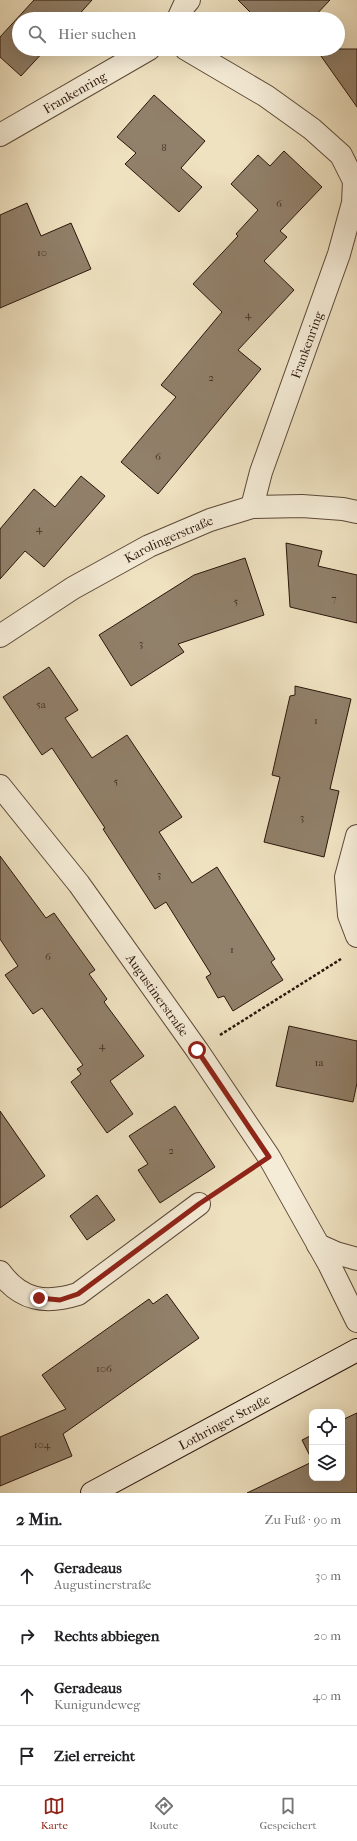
<!DOCTYPE html>
<html lang="de">
<meta charset="utf-8">
<style>
body{margin:0;font-family:"IM FELL French Canon",serif;background:#f2f2f2;color:#202124}
.controls{position:absolute;right:12px;bottom:12px;display:grid;overflow:hidden;border-radius:8px;box-shadow:0 4px 16px #0002}
.controls button{width:36px;height:36px;display:grid;place-items:center;padding:0;border:0;border-bottom:1px solid #e0e0e0;background:#fff;color:#202124;font:20px sans-serif}
.stop{position:absolute;width:12px;height:12px;margin:-9px;border:3px solid #8f2418;border-radius:50%;background:#fff}
.stop.end{background:#8f2418;border-color:#fff;box-shadow:0 1px 4px #0008}
.list{margin:0;padding:0;list-style:none}
h2{display:flex;justify-content:space-between;align-items:center;height:52px;margin:0;padding:0 16px;font-size:17px}
h2 small{font-size:13px;font-weight:400;color:#757577}
.list li{display:grid;grid-template-columns:26px 1fr auto;gap:12px;align-items:center;box-sizing:border-box;height:60px;padding:0 16px;border-top:1px solid #e0e0e0}
.list b{display:block;font-size:15px;white-space:nowrap}
.list p{margin:0;font-size:13px;white-space:nowrap;color:#757577}
.list em{font-size:13px;font-style:normal;color:#757577}
.icon{flex:none;width:22px;height:22px;fill:none;stroke:currentColor;stroke-width:2;stroke-linecap:round;stroke-linejoin:round}
.map{position:relative;flex:none;width:357px;height:1493px;overflow:hidden}
.search{position:absolute;background:#fff;box-shadow:0 4px 16px #0002;left:12px;right:12px;top:12px;height:44px;display:flex;align-items:center;gap:10px;box-sizing:border-box;padding:0 14px;border-radius:22px;color:#757577;font-size:15px}
.sheet{height:292px;background:#fff}
nav{display:flex;justify-content:space-around;align-items:center;box-sizing:border-box;height:56px;border-top:1px solid #e0e0e0;background:#fff;font-size:11px;color:#757577}
nav a{display:grid;justify-items:center;gap:2px}
nav .on{color:#8f2418}
.map>svg:first-child{display:block}
.building{fill:#91806a;stroke:#2b160b}
.lines{fill:none;stroke-linecap:round;stroke-linejoin:round}
.street-casing{stroke:#5c4938;stroke-width:24}
.secondary-casing{stroke:#2b160b;stroke-width:24}
.path{stroke:#2b160b;stroke-width:2.5;stroke-dasharray:3 2;stroke-linecap:butt}
.street{stroke:#f5ecd7;stroke-width:22}
.secondary{stroke:#f5ecd7;stroke-width:22}
.route{stroke:#8f2418;stroke-width:5}
.labels{text-anchor:middle;dominant-baseline:central;stroke-width:3;stroke-linejoin:round;paint-order:stroke}
.number-label{font-size:11px;fill:#443023}
.street-label{font-size:13px;fill:#2b160b;stroke:#f5ecd7}
</style>
<div class="map">
<svg width="357" height="1493" viewBox="0 0 357 1493">
<rect width="100%" height="100%" fill="#efe2c1"/>
<filter id="stains"><feTurbulence type="fractalNoise" baseFrequency=".005" numOctaves="4"/><feColorMatrix values="0 0 0 0 .2 0 0 0 0 .09 0 0 0 0 .02 0 0 0 .5 -.17"/></filter>
<radialGradient id="worn" r=".72"><stop offset=".6" stop-color="#630" stop-opacity="0"/><stop offset="1" stop-color="#630" stop-opacity=".3"/></radialGradient>
<g class="building">
<polygon points="34,0 92,0 75,19 19,19 19,49 46,49 21,76 0,57 0,37"/>
<polygon points="238,0 330,0 312,19 257,19"/>
<polygon points="316,49 357,49 357,107"/>
<polygon points="154,95 205,141 181,168 202,187 179,212 125,164 136,153 117,137"/>
<polygon points="284,151 322,187 280,231 287,237 264,261 294,290 238,350 261,369 158,494 121,462 176,397 161,385 222,312 193,284 238,236 236,234 258,210 231,184 258,155 270,166"/>
<polygon points="27,203 41,236 71,223 91,269 0,308 0,215"/>
<polygon points="81,476 105,496 44,567 25,551 0,579 0,529 34,489 55,507"/>
<polygon points="286,543 322,551 318,566 357,575 357,623 290,607"/>
<polygon points="245,558 264,615 178,644 184,652 131,686 99,635 194,575"/>
<polygon points="49,667 78,710 65,718 92,758 127,735 182,817 159,832 192,883 217,867 275,959 271,962 283,980 233,1011 224,996 218,998 206,977 211,974 166,902 155,909 103,829 105,828 52,748 42,755 3,697"/>
<polygon points="295,686 351,699 330,789 339,791 324,857 264,842 280,777 272,775 290,696 295,695"/>
<polygon points="0,856 46,918 54,913 95,970 89,974 107,999 104,1002 144,1056 110,1081 133,1114 107,1133 71,1082 81,1074 77,1069 83,1065 42,1008 33,1014 5,975 18,966 0,939"/>
<polygon points="289,1026 357,1041 357,1083 353,1102 276,1086"/>
<polygon points="175,1106 215,1167 160,1203 138,1170 148,1164 129,1136"/>
<polygon points="0,1111 45,1176 0,1208"/>
<polygon points="97,1195 115,1220 87,1240 70,1216"/>
<polygon points="167,1294 199,1338 63,1434 72,1456 0,1486 0,1437 66,1409 42,1375 149,1299 153,1304"/>
<polygon points="357,1413 357,1493 247,1493 312,1462 312,1478 342,1478 342,1420"/>
<polygon points="312,1435 312,1460 302,1440"/>
</g>
<g class="lines">
<g class="street-casing">
<g id="street">
<polyline points="178,19 184,6 189,0"/>
<polyline points="186,49 266,96 312,129 341,155 354,181 353,203 339,254 261,472 252,507"/>
<path id="s1" d="M0 135 149 49"/>
<path id="s2" d="M0 636 73 588 149 546 210 520 252 507 302 506 343 509 357 512"/>
<path id="s3" d="M0 786 79 884 197 1050 269 1157 329 1264 357 1321"/>
<polyline points="357,836 346,877 349,915 357,936"/>
<polyline points="318,1245 336,1253 357,1259"/>
<path d="M0 1272C21 1301 46 1304 78 1294L199 1204"/>
</g>
</g>
<g class="secondary-casing">
<g id="secondary">
<path id="s4" d="M92 1493 357 1350"/>
</g>
</g>
<g class="path">
<polyline points="220,1035 341,959"/>
<polyline points="221,1190 247,1172"/>
</g>
<use href="#street" class="street"/>
<use href="#secondary" class="secondary"/>
</g>
<g class="lines">
<polyline class="route" points="39,1298 60,1300 78,1294 199,1204 269,1157 197,1050"/>
</g>
<g class="labels">
<g class="number-label">
<text x="164" y="147">8</text>
<text x="279" y="203">6</text>
<text x="42" y="252">10</text>
<text x="248" y="314">4</text>
<text x="211" y="377">2</text>
<text x="158" y="456">6</text>
<text x="39" y="528">4</text>
<text x="334" y="598">7</text>
<text x="236" y="601">5</text>
<text x="141" y="643">3</text>
<text x="41" y="704">5a</text>
<text x="316" y="720">1</text>
<text x="116" y="781">5</text>
<text x="302" y="817">3</text>
<text x="159" y="874">3</text>
<text x="232" y="949">1</text>
<text x="48" y="956">6</text>
<text x="102" y="1045">4</text>
<text x="319" y="1062">1a</text>
<text x="171" y="1150">2</text>
<text x="104" y="1368">106</text>
<text x="42" y="1444">104</text>
</g>
<g class="street-label">
<text stroke="none"><textPath href="#s1" startOffset="86">Frankenring</textPath></text>
<text transform="translate(307 345) rotate(-70)">Frankenring</text>
<text stroke="none"><textPath href="#s2" startOffset="195">Karolingerstraße</textPath></text>
<text stroke="none"><textPath href="#s3" startOffset="262">Augustinerstraße</textPath></text>
<text stroke="none"><textPath href="#s4" startOffset="150">Lothringer Straße</textPath></text>
</g>
</g>
<rect width="100%" height="100%" filter="url(#stains)"/>
<rect width="100%" height="100%" fill="url(#worn)"/>
</svg>
<div class="controls">
<button><svg class="icon" aria-label="locate" viewBox="0 0 24 24"><circle cx="12" cy="12" r="6"/><path d="M12 2v4M12 18v4M2 12h4M18 12h4"/></svg></button>
<button><svg class="icon" aria-label="layers" viewBox="0 0 24 24"><path d="M12 4l9 5-9 5-9-5zM3 14l9 5 9-5"/></svg></button>
</div>
<div class="stop" style="left:197px;top:1050px"></div>
<div class="stop end" style="left:39px;top:1298px"></div>
<div class="search"><svg class="icon" aria-label="search" viewBox="0 0 24 24"><circle cx="10" cy="10" r="6"/><path d="M15 15l6 6"/></svg>Hier suchen</div>
</div>
<section class="sheet">
<h2>2 Min.<small>Zu Fuß · 90 m</small></h2>
<ul class="list">
<li><svg class="icon" aria-label="ahead" viewBox="0 0 24 24"><path d="M12 20V5M6 11l6-6 6 6"/></svg><div><b>Geradeaus</b><p>Augustinerstraße</p></div><em>30 m</em></li>
<li><svg class="icon" aria-label="right" viewBox="0 0 24 24"><path d="M7 20v-9h11M14 6l5 5-5 5"/></svg><div><b>Rechts abbiegen</b></div><em>20 m</em></li>
<li><svg class="icon" aria-label="ahead" viewBox="0 0 24 24"><path d="M12 20V5M6 11l6-6 6 6"/></svg><div><b>Geradeaus</b><p>Kunigundeweg</p></div><em>40 m</em></li>
<li><svg class="icon" aria-label="arrive" viewBox="0 0 24 24"><path d="M6 21V4h12l-3 4 3 4H6"/></svg><div><b>Ziel erreicht</b></div></li>
</ul>
</section>
<nav>
<a class="on"><svg class="icon" aria-label="map" viewBox="0 0 24 24"><path d="M3 6l6-2 6 2 6-2v14l-6 2-6-2-6 2zM9 4v14M15 6v14"/></svg>Karte</a>
<a><svg class="icon" aria-label="directions" viewBox="0 0 24 24"><path d="M12 3l9 9-9 9-9-9zM9 14v-3h6M13 9l2 2-2 2"/></svg>Route</a>
<a><svg class="icon" aria-label="saved" viewBox="0 0 24 24"><path d="M7 4h10v16l-5-4-5 4z"/></svg>Gespeichert</a>
</nav>
